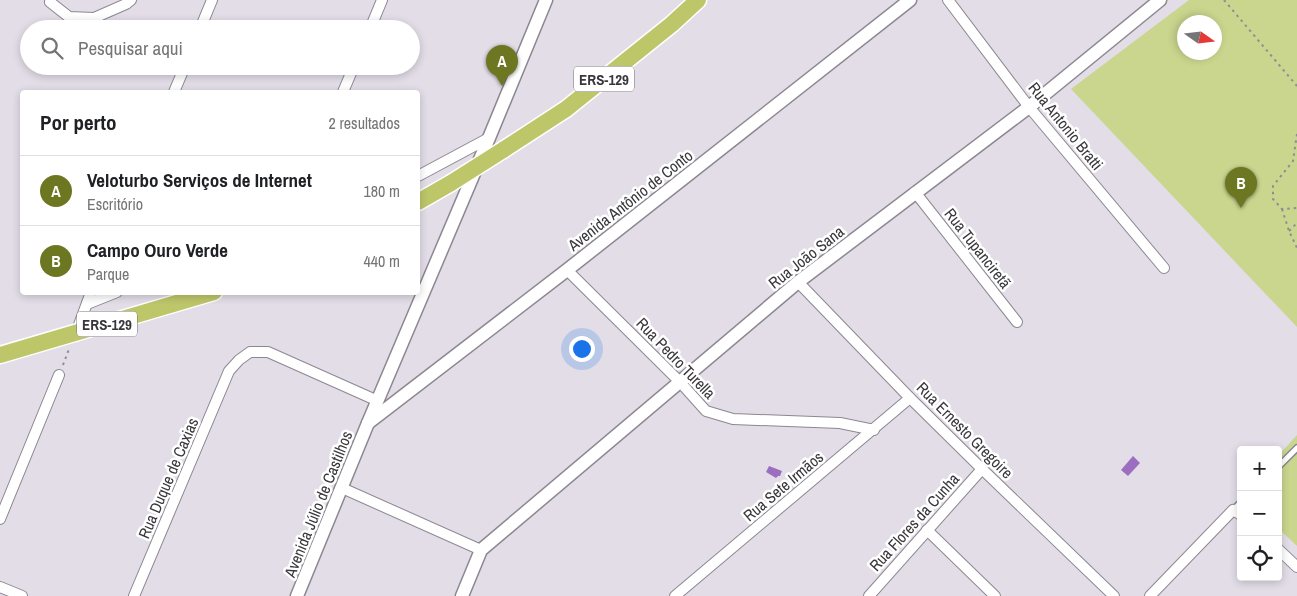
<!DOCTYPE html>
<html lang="pt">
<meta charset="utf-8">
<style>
body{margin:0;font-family:"Archivo Narrow",sans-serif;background:#f2f2f2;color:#202124}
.controls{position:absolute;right:15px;bottom:15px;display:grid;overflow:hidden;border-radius:5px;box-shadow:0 2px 8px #0003}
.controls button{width:45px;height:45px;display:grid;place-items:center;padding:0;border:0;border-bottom:1px solid #e0e0e0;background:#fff;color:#202124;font:25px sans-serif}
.compass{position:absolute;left:1177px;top:15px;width:45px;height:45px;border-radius:50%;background:#fff;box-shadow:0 2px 8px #0003;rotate:104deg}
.you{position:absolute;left:581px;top:348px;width:18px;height:18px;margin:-12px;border:4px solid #fff;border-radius:50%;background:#1a73e8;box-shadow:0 0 0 8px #1a73e833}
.badge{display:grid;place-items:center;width:32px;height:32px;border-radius:50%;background:#6d7721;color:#fff;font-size:16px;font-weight:700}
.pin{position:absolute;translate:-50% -41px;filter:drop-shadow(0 1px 2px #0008)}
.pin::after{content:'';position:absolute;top:26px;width:18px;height:15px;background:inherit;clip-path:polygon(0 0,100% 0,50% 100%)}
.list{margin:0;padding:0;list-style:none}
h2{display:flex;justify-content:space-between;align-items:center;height:65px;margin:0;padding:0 20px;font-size:21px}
h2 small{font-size:16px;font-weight:400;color:#757577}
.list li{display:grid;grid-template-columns:32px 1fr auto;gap:15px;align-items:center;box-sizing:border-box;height:70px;padding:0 20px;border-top:1px solid #e0e0e0}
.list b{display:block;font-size:19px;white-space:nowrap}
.list p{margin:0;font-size:16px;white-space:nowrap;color:#757577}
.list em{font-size:16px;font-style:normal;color:#757577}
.icon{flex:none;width:28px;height:28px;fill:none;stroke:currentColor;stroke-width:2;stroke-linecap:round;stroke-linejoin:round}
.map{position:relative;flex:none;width:1297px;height:596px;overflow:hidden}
.search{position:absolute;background:#fff;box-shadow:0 2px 8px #0003;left:20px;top:20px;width:400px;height:55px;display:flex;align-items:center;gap:12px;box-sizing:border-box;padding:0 18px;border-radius:28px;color:#757577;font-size:19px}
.panel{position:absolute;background:#fff;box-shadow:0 2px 8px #0003;left:20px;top:90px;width:400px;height:205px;border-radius:5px}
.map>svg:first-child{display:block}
.green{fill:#cad68e;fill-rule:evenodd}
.water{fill:#9c6ec0}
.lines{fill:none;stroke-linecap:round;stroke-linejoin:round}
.service-casing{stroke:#8c8790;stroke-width:8}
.minor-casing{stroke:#8c8790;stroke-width:12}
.tertiary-casing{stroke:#8c8790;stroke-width:15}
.primary-casing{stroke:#fff;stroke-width:19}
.path{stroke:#908d94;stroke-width:2;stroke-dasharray:2.5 4;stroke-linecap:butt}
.service{stroke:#fff;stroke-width:5}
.minor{stroke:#fff;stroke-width:10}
.tertiary{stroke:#fff;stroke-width:12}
.primary{stroke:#bec66a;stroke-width:16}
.primary-bridge-casing{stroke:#fff;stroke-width:19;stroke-linecap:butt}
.primary-bridge{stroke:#bec66a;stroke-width:16}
.labels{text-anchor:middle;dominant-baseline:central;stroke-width:5;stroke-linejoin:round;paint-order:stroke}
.shield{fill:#fff;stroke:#747376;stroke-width:1}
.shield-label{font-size:15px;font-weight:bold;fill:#39373b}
.street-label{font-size:16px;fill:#39373b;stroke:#fff}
</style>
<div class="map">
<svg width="1297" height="596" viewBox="0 0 1297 596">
<rect width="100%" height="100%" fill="#e2dde7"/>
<g class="green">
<path d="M1189 0H1297V327L1071 89ZM1214 22V52H1184V22Z"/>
<polygon points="1297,435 1297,546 1278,528 1278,456"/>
</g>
<g class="water">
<polygon points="1133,456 1140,463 1128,476 1121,470"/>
<polygon points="769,466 782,471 780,476 778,476 776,478 766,472"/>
</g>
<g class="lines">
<g class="service-casing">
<g id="service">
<polyline points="1278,467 1297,448"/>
<polyline points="1233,510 1241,502"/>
</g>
</g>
<g class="minor-casing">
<g id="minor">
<polyline points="51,0 50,2 69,17 94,18 126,4 131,0"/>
<polyline points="948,0 1029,107 1164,268"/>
<polyline points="200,29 212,0"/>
<polyline points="370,29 382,0"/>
<polyline points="174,92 185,66"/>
<polyline points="343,92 354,66"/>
<polyline points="418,176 489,138"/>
<polyline points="915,192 1017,322"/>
<polyline points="567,270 680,382 706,411 733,419 840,423 874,430"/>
<polyline points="798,282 910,398 982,469 1114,596"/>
<polyline points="87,304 117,292"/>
<polyline points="76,333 91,292"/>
<polyline points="342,488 481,550"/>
<polyline points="0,519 59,375"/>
<polyline points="927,530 995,596"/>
<polyline points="1278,549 1297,567"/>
<polyline points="0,587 22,596"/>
<polyline points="134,596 229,371 239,360 250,352 268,352 378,401"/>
<polyline points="675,596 910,398"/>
<polyline points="869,596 982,469"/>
<polyline points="1150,596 1233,510 1241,515"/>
</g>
</g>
<g class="tertiary-casing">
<g id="tertiary">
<polyline points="368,423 567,270 910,0"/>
<polyline points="297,596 368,423 489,138 546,0"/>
<polyline points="462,596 481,550 798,282 1029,107 1160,0"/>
</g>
</g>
<g class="primary-casing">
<g id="primary">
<polyline points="503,150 566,109 672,24 698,0"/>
<polyline points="418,202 451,183"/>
<polyline points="0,355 214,292"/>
</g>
</g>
<g class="path">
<polyline points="1224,0 1297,86"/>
<polyline points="1297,134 1293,161 1273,186 1273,199 1282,209 1297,208"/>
<polyline points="1282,209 1289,231 1297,248"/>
<polyline points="1289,231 1297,223"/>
<polyline points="63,365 69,349"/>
</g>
<use href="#service" class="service"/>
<use href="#minor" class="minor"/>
<use href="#tertiary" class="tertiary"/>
<use href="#primary" class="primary"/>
<g class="primary-bridge-casing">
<polyline id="primary-bridge" points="451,183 503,150"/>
</g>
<use href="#primary-bridge" class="primary-bridge"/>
</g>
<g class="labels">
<g class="shield">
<rect x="574" y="66.5" width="60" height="25" rx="4"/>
<rect x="77" y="311.5" width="60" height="25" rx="4"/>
</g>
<g class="shield-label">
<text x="604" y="79">ERS-129</text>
<text x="107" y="324">ERS-129</text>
</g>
<g class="street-label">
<text transform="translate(1066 126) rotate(51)">Rua Antonio Bratti</text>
<text transform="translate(630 200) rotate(-38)">Avenida Antônio de Conto</text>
<text transform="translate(978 248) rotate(52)">Rua Tupanciretã</text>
<text transform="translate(806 257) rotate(-38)">Rua João Sana</text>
<text transform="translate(676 358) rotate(46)">Rua Pedro Turella</text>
<text transform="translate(965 430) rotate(45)">Rua Ernesto Gregoire</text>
<text transform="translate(168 478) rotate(-67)">Rua Duque de Caxias</text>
<text transform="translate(783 486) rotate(-40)">Rua Sete Irmãos</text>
<text transform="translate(318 504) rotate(-68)">Avenida Júlio de Castilhos</text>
<text transform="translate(914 522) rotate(-48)">Rua Flores da Cunha</text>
</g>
</g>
</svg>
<div class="controls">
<button>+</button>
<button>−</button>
<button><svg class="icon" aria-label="locate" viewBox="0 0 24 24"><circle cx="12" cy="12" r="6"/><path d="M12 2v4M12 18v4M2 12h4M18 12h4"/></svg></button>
</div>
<svg class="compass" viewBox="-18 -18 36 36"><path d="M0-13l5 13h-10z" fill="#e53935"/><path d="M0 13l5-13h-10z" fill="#757577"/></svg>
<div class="you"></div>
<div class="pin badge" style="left:502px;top:86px">A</div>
<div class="pin badge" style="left:1241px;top:208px">B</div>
<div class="search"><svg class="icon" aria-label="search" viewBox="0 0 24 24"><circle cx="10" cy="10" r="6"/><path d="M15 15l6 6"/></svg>Pesquisar aqui</div>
<section class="panel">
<h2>Por perto<small>2 resultados</small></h2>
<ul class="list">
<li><span class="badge">A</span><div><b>Veloturbo Serviços de Internet</b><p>Escritório</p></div><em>180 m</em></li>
<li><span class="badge">B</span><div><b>Campo Ouro Verde</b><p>Parque</p></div><em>440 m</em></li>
</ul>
</section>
</div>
